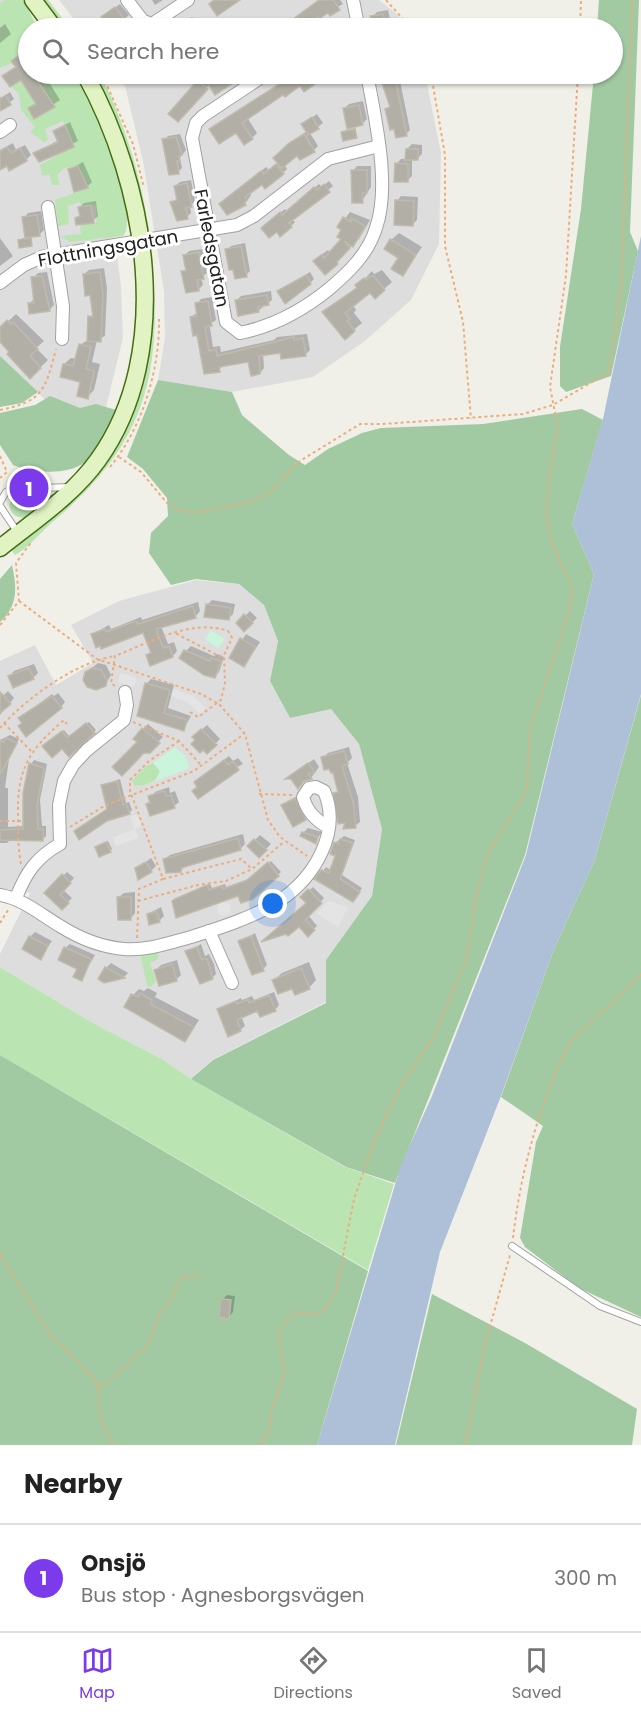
<!DOCTYPE html>
<meta charset="utf-8">
<style>
body{margin:0;font-family:Poppins,sans-serif;background:#f6f6f6;color:#222}
.you{position:absolute;left:273px;top:904px;width:21px;height:21px;margin:-15px;border:4px solid #fff;border-radius:50%;background:#1a73e8;box-shadow:0 0 0 9px #1a73e833}
.badge{display:grid;place-items:center;width:39px;height:39px;border-radius:50%;background:#7c3aed;color:#fff;font-size:20px;font-weight:700}
.pin{position:absolute;translate:-50% -50%;border:3px solid #fff;box-shadow:0 2px 6px #0006}
.list{margin:0;padding:0;list-style:none}
h2{display:flex;justify-content:space-between;align-items:center;height:78px;margin:0;padding:0 24px;font-size:26px}
h2 small{font-size:20px;font-weight:400;color:#767676}
.list li{display:grid;grid-template-columns:39px 1fr auto;gap:18px;align-items:center;box-sizing:border-box;height:108px;padding:0 24px;border-top:2px solid #e0e0e0}
.list b{display:block;font-size:22px;white-space:nowrap}
.list p{margin:0;font-size:20px;white-space:nowrap;color:#767676}
.list em{font-size:20px;font-style:normal;color:#767676}
.icon{flex:none;width:33px;height:33px;fill:none;stroke:currentColor;stroke-width:2;stroke-linecap:round;stroke-linejoin:round}
.map{position:relative;flex:none;width:641px;height:1445px;overflow:hidden}
.search{position:absolute;background:#fff;box-shadow:0 2px 4px #0004;left:18px;right:18px;top:18px;height:66px;display:flex;align-items:center;gap:15px;box-sizing:border-box;padding:0 21px;border-radius:33px;color:#767676;font-size:22px}
.sheet{height:186px;background:#fff}
nav{display:flex;justify-content:space-around;align-items:center;box-sizing:border-box;height:84px;border-top:2px solid #e0e0e0;background:#fff;font-size:16px;color:#767676}
nav a{display:grid;justify-items:center;gap:3px}
nav .on{color:#7c3aed}
.map>svg:first-child{display:block}
.residential{fill:#dedddd}
.grass{fill:#bbe4b3}
.forest{fill:#a1caa2}
.park{fill:#caf4db}
.parking{fill:#e4e4e4}
.water{fill:#adc0d8}
.shadow{fill:#0003}
.building{fill:#b2afa6;stroke:#c0bbab;stroke-width:1.5}
.lines{fill:none;stroke-linecap:round;stroke-linejoin:round}
.lane-casing{stroke:#a1a1a1;stroke-width:8}
.street-casing{stroke:#a1a1a1;stroke-width:14}
.secondary-casing{stroke:#456d11;stroke-width:19}
.path{stroke:#ecad7d;stroke-width:2;stroke-dasharray:3 3;stroke-linecap:butt}
.lane{stroke:#fff;stroke-width:6}
.street{stroke:#fff;stroke-width:12}
.secondary{stroke:#e1f3c2;stroke-width:16}
.labels{text-anchor:middle;dominant-baseline:central;stroke-width:6;stroke-linejoin:round;paint-order:stroke}
.street-label{font-size:18px;fill:#202020;stroke:#fff}
</style>
<div class="map">
<svg width="641" height="1445" viewBox="0 0 641 1445">
<rect width="100%" height="100%" fill="#f0f0e8"/>
<g class="residential">
<polygon points="0,0 8,0 28,28 28,74 107,178 121,287 123,338 103,419 58,412 0,356"/>
<polygon points="59,0 379,0 398,15 406,28 81,28"/>
<polygon points="115,74 425,74 441,153 439,244 411,300 366,340 313,377 232,392 158,380 165,338 164,291 143,161 125,86"/>
<polygon points="196,580 239,584 264,605 278,641 270,681 290,718 331,709 359,744 382,829 372,896 326,960 326,1002 212,1060 191,1079 162,1059 91,1022 0,967 0,954 30,893 0,888 0,661 35,645 56,685 93,663 71,625 119,601"/>
</g>
<g class="grass">
<path d="M5 0H23L38 28H28V74H78C87 92 97 110 105 128 113 146 137 224 123 236L70 242 60 236 81 234 80 225 96 222 97 205 81 207 80 202 68 206 69 224 58 226 55 200 88 188 84 175 81 176 78 166 65 168 57 175 60 185H52L49 174 42 176 40 165 74 146 63 121 45 129 48 140 44 142 30 132 35 127 21 110 19 94 2 76 15 67 12 63 0 68V3Z"/>
<polygon points="40,0 48,0 70,28 62,28"/>
<path d="M92 74H99L104 82C127 130 140 176 149 229L146 231Z"/>
<path d="M149 247 152 254C162 370 149 440 56 519 43 529 30 547 15 555L10 548 59 510 144 373 150 329Z"/>
<path d="M43 493 54 495 28 518C17 518 11 516 9 505L14 497 26 493Z"/>
<path d="M155 763 160 772C158 781 143 788 134 785L132 781C138 774 146 764 155 763Z"/>
<polygon points="158,949 158,959 150,963 156,981 151,987 147,985 140,954"/>
<polygon points="0,967 91,1022 162,1059 191,1079 345,1167 394,1184 368,1270 0,1055"/>
</g>
<g class="forest">
<polygon points="599,0 639,0 630,232 638,251 611,376 566,392 560,386 560,347 581,209 594,74 612,74 612,28 597,28"/>
<polygon points="0,356 38,392 22,403 0,407"/>
<polygon points="158,380 232,392 242,415 289,455 305,465 328,449 362,433 381,428 483,424 582,409 603,420 572,524 594,574 525,855 395,1183 346,1167 191,1079 213,1060 326,1003 326,960 372,896 382,829 359,744 331,709 290,718 270,681 278,641 264,605 239,584 196,579 171,585 149,553 151,533 168,516 167,498 143,469 127,457"/>
<path d="M50 396 80 408 96 404 119 411C110 428 100 450 85 462 67 476 33 473 13 465L0 445V413L35 405Z"/>
<path d="M12 565C17 588 18 606 0 622V579Z"/>
<polygon points="641,695 641,1317 579,1288 525,1247 520,1238 536,1142 543,1126 501,1097 554,949 594,862"/>
<polygon points="0,1055 368,1271 317,1445 0,1445"/>
<polygon points="432,1294 525,1343 637,1409 632,1445 396,1445"/>
</g>
<g class="park">
<polygon points="211,630 225,639 218,648 205,639"/>
<polygon points="175,747 185,756 190,768 155,781 160,771 153,763"/>
</g>
<g class="parking">
<polygon points="120,673 137,678 134,687 118,682"/>
<polygon points="172,689 193,696 206,708 200,714 187,702 170,696"/>
<polygon points="137,814 142,826 135,829 138,838 116,846 113,838 134,829 130,817"/>
<polygon points="328,901 348,907 338,927 317,914"/>
<circle cx="224" cy="909" r="7"/>
</g>
<polygon class="water" points="641,236 641,694 594,862 554,949 501,1096 440,1252 395,1445 317,1445 401,1165 432,1096 526,855 594,574 572,524 603,419"/>
<g class="shadow">
<polygon points="152,0 163,0 155,5"/>
<polygon points="321,0 340,0 343,4 307,23 303,28 283,28 303,11"/>
<polygon points="120,4 129,15 123,20 130,28 106,28 108,13"/>
<polygon points="388,10 392,28 374,28 372,17 377,12"/>
<polygon points="192,17 199,26 196,28 175,28"/>
<polygon points="5,24 11,34 0,43 0,28"/>
<polygon points="28,49 28,74 44,74 60,100 34,117 30,108 37,102 22,78 4,76 16,66 13,61"/>
<polygon points="220,74 239,75 235,80 210,84 183,116 171,114 202,78 209,83"/>
<polygon points="296,74 328,74 305,90 301,84 283,93 247,117 257,133 252,138 217,124"/>
<polygon points="381,74 404,74 400,81 410,130 406,134 387,109 391,105"/>
<polygon points="10,92 14,99 0,110 0,96 1,98"/>
<polygon points="363,101 367,119 362,124 344,109 349,104"/>
<polygon points="317,114 323,123 310,133 318,146 314,150 297,154 284,164 287,169 283,173 262,183 249,192 251,195 245,204 227,213 226,200 266,167 269,170 279,162 276,158 295,139 307,131 303,124"/>
<polygon points="70,122 78,141 39,160 35,153 59,140 55,131"/>
<polygon points="356,128 356,137 343,133 345,131"/>
<polygon points="180,134 186,150 180,158 182,168 178,172 164,140 168,136"/>
<polygon points="13,143 16,150 25,145 31,155 26,160 0,168 0,150"/>
<polygon points="412,144 422,145 422,154 417,159 412,159 412,176 407,181 396,164 401,159 407,159 407,149"/>
<polygon points="83,162 92,182 87,187 70,169"/>
<polygon points="357,166 371,166 371,187 362,201 353,171"/>
<polygon points="191,180 195,201 190,206 191,213 187,217 172,202 178,198 175,186 180,182"/>
<polygon points="329,181 333,186 292,219 295,222 291,226 277,230 267,224 285,209 287,212 319,184 322,187"/>
<polygon points="401,196 418,197 417,220 412,225 397,201"/>
<polygon points="96,201 98,216 93,221 77,218 81,214 79,208 84,203"/>
<polygon points="41,211 44,230 39,235 32,236 31,245 19,240 26,237 24,218 28,213"/>
<polygon points="350,212 370,220 359,239 325,273 321,255 328,250 330,253 343,239 343,229 339,227"/>
<polygon points="399,233 422,247 403,274 400,257 391,240"/>
<polygon points="0,238 13,256 0,266"/>
<polygon points="245,243 250,271 246,275 227,250 231,246"/>
<polygon points="203,249 207,273 201,278 203,285 199,289 183,272 187,267 185,255 189,251"/>
<polygon points="104,268 107,288 105,336 97,340 92,362 100,364 94,390 87,397 82,380 64,364 71,358 77,359 80,345 89,339 90,317 94,313 84,274 89,270"/>
<polygon points="382,270 392,282 384,289 370,291 353,305 356,310 354,313 362,323 345,337 325,312 358,286 372,271 374,274"/>
<polygon points="47,272 54,305 49,310 29,304 34,299 33,278 38,273"/>
<polygon points="310,272 314,279 310,283 279,291"/>
<polygon points="271,291 272,300 258,311 237,300 241,296"/>
<polygon points="212,297 216,320 210,324 210,328 213,347 220,346 221,352 274,340 277,337 307,334 310,350 306,354 281,351 263,354 264,368 260,373 249,360 223,366 219,370 191,317 198,312 197,304 201,299"/>
<polygon points="16,314 44,341 36,348 48,360 30,377 0,341 0,329"/>
<polygon points="212,600 235,604 233,614 228,619 207,605"/>
<polygon points="198,602 200,611 196,616 161,626 168,644 174,642 177,651 173,656 151,664 148,655 152,651 144,631 93,634 109,625 111,629 141,617 142,620"/>
<polygon points="250,611 257,618 244,630 238,623"/>
<polygon points="246,634 260,642 244,665 231,657"/>
<polygon points="191,646 214,656 217,654 224,657 219,672 215,677 186,651"/>
<polygon points="98,663 106,665 111,675 105,685 86,673"/>
<polygon points="34,664 38,673 33,678 10,676 14,671"/>
<polygon points="151,679 174,685 168,708 191,716 184,729 138,715 146,684"/>
<polygon points="0,691 4,695 8,691 14,698 0,715"/>
<polygon points="58,693 65,702 61,707 24,722 20,718 52,694 54,696"/>
<polygon points="89,722 96,730 69,754 62,747 44,746 64,730 70,737"/>
<polygon points="148,724 163,737 149,751 144,752 139,742 143,729"/>
<polygon points="207,725 220,739 207,752 194,737"/>
<polygon points="10,735 19,739 9,759 5,788 8,788 8,827 25,826 31,764 34,760 47,764 40,800 42,826 46,826 46,836 43,839 11,839 7,843 0,843 0,740"/>
<polygon points="349,747 352,758 347,763 358,797 360,822 355,826 347,822 335,794 339,790 334,771 323,758 328,753"/>
<polygon points="229,756 233,761 238,758 243,764 199,787 201,778"/>
<polygon points="314,759 319,767 311,778 303,783 292,775"/>
<polygon points="120,779 126,803 129,802 132,810 129,813 108,809 103,785"/>
<polygon points="169,787 170,793 175,791 179,802 174,806 147,804 155,792"/>
<polygon points="300,794 310,814 305,819 283,805"/>
<polygon points="308,828 322,832 315,842 303,833"/>
<polygon points="243,834 245,844 240,849 185,866 181,871 165,859 170,855"/>
<polygon points="260,835 271,844 259,856 249,846"/>
<polygon points="344,836 355,840 342,875 362,888 356,897 316,879 326,867 331,870 337,855 335,843"/>
<polygon points="108,841 112,849 110,851 96,847"/>
<polygon points="151,858 156,866 151,871 137,869"/>
<polygon points="271,861 281,872 252,898 239,895 177,898 210,884 212,888 225,884 226,887 252,878"/>
<polygon points="67,872 74,878 63,890 72,898 62,908 46,893"/>
<polygon points="313,887 324,898 308,915 317,926 308,934 299,924 307,903 302,897"/>
<polygon points="135,892 135,913 131,918 119,897 124,893"/>
<polygon points="161,907 164,916 159,921 148,914"/>
<polygon points="35,932 52,941 40,958 30,937"/>
<polygon points="255,933 267,965 263,969 240,942"/>
<polygon points="70,944 95,955 81,979 79,968 65,948"/>
<polygon points="201,944 205,956 209,954 214,964 216,974 212,978 187,952"/>
<polygon points="177,960 181,975 176,980 156,970 161,965"/>
<polygon points="309,962 316,980 309,988 293,987 274,980 282,973"/>
<polygon points="111,963 128,973 124,977 107,981 106,968"/>
<polygon points="148,988 157,993 155,997 199,1020 185,1041 133,995 139,989 144,991"/>
<polygon points="274,992 279,1005 275,1010 258,1009 241,1016 245,1026 240,1030 219,1010 241,998 242,1000 252,996 254,1000"/>
<polygon points="227,1295 235,1296 233,1312 229,1317 222,1300"/>
</g>
<g class="building">
<polygon points="214,0 240,0 217,16 209,4"/>
<polygon points="319,0 333,0 340,10 330,16 328,13 319,19 318,17 300,28 281,28"/>
<polygon points="115,7 125,20 119,25 122,28 110,28 101,17"/>
<polygon points="383,14 386,28 373,28 370,16"/>
<polygon points="22,53 28,64 28,74 33,74 55,107 34,119 28,108 36,104 21,80 10,87 2,76 16,67 11,61"/>
<polygon points="221,74 231,74 236,81 215,95 207,83"/>
<polygon points="295,74 329,74 304,92 300,86 285,97 283,95 242,123 253,139 244,145 236,133 219,144 209,129"/>
<polygon points="379,74 400,74 402,82 396,83 407,136 396,138 394,129 390,130 385,109 390,107"/>
<polygon points="197,81 208,89 178,122 168,114"/>
<polygon points="6,95 11,105 0,111 0,99"/>
<polygon points="359,105 363,125 347,129 343,108"/>
<polygon points="312,117 319,129 308,135 301,124"/>
<polygon points="65,125 74,147 39,162 33,153 58,142 53,131"/>
<polygon points="355,129 357,138 343,141 341,132"/>
<polygon points="304,134 315,152 300,160 297,156 282,168 273,158 289,143"/>
<polygon points="176,137 182,155 179,156 180,161 177,161 179,174 169,175 162,139"/>
<polygon points="7,147 11,153 20,148 27,161 9,171 7,166 0,170 0,151"/>
<polygon points="406,149 418,149 418,160 405,160"/>
<polygon points="395,163 408,164 408,182 394,182"/>
<polygon points="276,164 284,174 265,189 262,185 245,197 247,200 244,203 246,205 227,215 219,204 261,171 264,174"/>
<polygon points="78,166 88,188 74,192 68,169"/>
<polygon points="351,170 367,170 367,193 362,193 363,203 352,203"/>
<polygon points="187,183 192,207 186,208 188,219 177,221 170,202 177,200 174,186"/>
<polygon points="324,184 330,192 289,223 292,227 280,237 277,232 269,238 261,228 280,212 282,215 314,187 317,190"/>
<polygon points="395,200 414,201 413,226 394,225"/>
<polygon points="91,205 94,223 76,225 75,218 80,216 78,207"/>
<polygon points="37,215 40,236 25,238 22,217"/>
<polygon points="343,217 351,222 351,218 365,226 353,247 344,241 350,248 337,262 338,264 325,275 313,261 321,255 324,258 341,239 337,237 341,230 337,227"/>
<polygon points="31,238 32,246 19,248 18,240"/>
<polygon points="390,239 416,255 403,276 391,269 398,258 384,249"/>
<polygon points="241,246 247,277 235,279 233,270 229,270 225,249"/>
<polygon points="199,252 204,279 197,280 199,291 186,293 181,271 186,271 183,255"/>
<polygon points="100,272 103,294 101,342 87,341 88,316 93,317 90,295 85,296 83,274"/>
<polygon points="306,275 311,284 285,304 277,291"/>
<polygon points="42,276 50,311 29,314 28,303 34,303 31,277"/>
<polygon points="370,276 374,276 385,290 375,299 370,293 345,313 350,319 347,321 355,331 345,340 322,312 357,288 355,285 364,278 366,280"/>
<polygon points="267,295 269,305 258,307 259,312 238,316 235,300"/>
<polygon points="208,301 212,326 205,327 209,351 216,349 217,356 294,337 294,340 303,338 306,356 281,359 280,353 259,356 260,374 251,376 248,362 219,367 220,372 204,374 197,335 193,336 190,317 197,316 195,303"/>
<polygon points="7,320 11,324 13,322 38,349 30,356 41,368 30,379 7,354 9,352 0,342 0,327"/>
<polygon points="79,344 91,347 86,369 94,371 88,399 77,396 80,382 60,377 63,364 73,366"/>
<polygon points="206,604 231,608 229,620 204,617"/>
<polygon points="193,606 196,618 156,629 163,648 169,646 173,657 150,666 146,655 151,653 143,633 101,649 100,646 96,648 91,634 105,629 106,632 136,621 138,624"/>
<polygon points="244,614 253,623 244,632 236,623"/>
<polygon points="240,638 256,647 244,667 229,658"/>
<polygon points="184,650 210,661 211,658 221,661 215,678 204,675 179,658"/>
<polygon points="29,668 34,679 13,688 8,676"/>
<polygon points="92,668 101,670 107,680 106,686 96,690 87,687 83,680 85,672"/>
<polygon points="145,683 170,690 164,713 187,720 184,731 137,716"/>
<polygon points="0,692 11,704 0,713"/>
<polygon points="52,696 62,708 26,737 18,726 22,723 18,718"/>
<polygon points="86,723 95,733 69,757 62,749 52,758 42,746 62,731 67,738"/>
<polygon points="142,728 160,743 150,753 144,753 122,776 112,767 137,742 133,739"/>
<polygon points="201,729 217,745 207,754 203,750 200,753 191,744 195,740 192,737"/>
<polygon points="6,738 17,743 0,775 0,740 3,742"/>
<polygon points="344,751 348,764 342,766 353,802 353,800 356,828 343,829 345,823 338,824 333,793 338,792 333,773 331,773 329,769 324,770 321,757"/>
<polygon points="224,760 228,765 233,761 239,770 198,799 192,791 197,787 194,782"/>
<polygon points="29,763 44,768 37,805 38,829 43,829 43,841 0,840 0,830 23,829 23,793"/>
<polygon points="308,763 315,772 308,774 312,779 304,781 298,789 291,779 285,779"/>
<polygon points="117,781 123,805 126,804 130,814 107,821 79,840 74,831 107,809 101,785"/>
<polygon points="164,791 166,796 171,795 175,808 150,816 146,804 150,803 148,796"/>
<polygon points="295,798 306,820 293,827 281,805"/>
<polygon points="302,832 318,837 316,844 300,836"/>
<polygon points="238,838 241,850 181,868 181,872 166,873 163,859"/>
<polygon points="254,839 267,850 259,858 247,846"/>
<polygon points="340,839 353,843 340,879 360,892 353,902 314,879 321,870 329,873 335,856 330,854 334,842 338,844"/>
<polygon points="106,842 111,852 99,857 95,847"/>
<polygon points="146,862 152,872 138,880 135,868"/>
<polygon points="268,862 279,876 253,899 241,903 238,896 176,918 172,901 175,899 207,885 209,890 222,886 223,889 247,880"/>
<polygon points="62,874 71,883 60,895 69,903 62,910 44,893"/>
<polygon points="308,889 322,903 305,920 315,930 308,937 299,927 288,936 286,934 261,942 306,903 300,897"/>
<polygon points="117,897 131,897 131,920 118,920"/>
<polygon points="156,911 160,922 149,925 147,914"/>
<polygon points="29,936 48,946 41,960 22,949"/>
<polygon points="251,936 264,971 252,975 238,941"/>
<polygon points="64,947 91,959 82,981 73,977 77,969 58,960"/>
<polygon points="197,947 201,959 207,959 213,979 200,984 185,951"/>
<polygon points="172,964 177,981 159,986 154,970"/>
<polygon points="105,967 125,978 104,983 98,979"/>
<polygon points="301,968 310,989 295,995 292,989 278,994 272,980"/>
<polygon points="140,993 152,1000 150,1004 194,1027 185,1042 124,1007 131,994 138,997"/>
<polygon points="269,995 276,1011 260,1017 257,1011 237,1020 241,1031 228,1037 217,1009 236,1001 237,1004 248,999 249,1003"/>
<polygon points="221,1299 231,1300 229,1319 219,1317"/>
</g>
<g class="lines">
<g class="lane-casing">
<g id="lane">
<polyline points="0,502 6,492 12,489 70,487"/>
<polyline points="0,506 18,533"/>
<polyline points="512,1246 600,1306 641,1322"/>
</g>
</g>
<g class="street-casing">
<g id="street">
<polyline points="127,0 143,21 152,24 188,0"/>
<polyline points="353,0 358,25"/>
<polyline points="336,28 358,25 358,28"/>
<path d="M266 74 203 116 196 123 192 138 226 322 240 333C274 326 302 311 329 289 349 272 368 254 376 228 391 185 375 118 367 74"/>
<polyline points="0,132 10,125"/>
<polyline points="48,207 63,306 62,339"/>
<polyline points="0,283 24,265 42,257 237,225 254,216 328,159 379,146"/>
<path d="M0 895C23 899 40 914 60 926 79 938 101 947 124 949 146 951 169 943 191 937 220 928 254 917 279 901 314 878 342 832 324 791L316 787 309 788 303 797C307 812 316 820 329 828"/>
<path d="M16 898C26 872 37 857 60 844L59 805 64 781 73 765 87 750 124 720 127 705 125 692"/>
<polyline points="209,931 232,983"/>
</g>
</g>
<g class="secondary-casing">
<g id="secondary">
<polyline points="33,0 54,28"/>
<path d="M0 548C35 520 72 496 98 460 176 351 146 184 85 74"/>
</g>
</g>
<g class="path">
<polyline points="386,0 411,28"/>
<polyline points="66,21 71,28"/>
<polyline points="580,28 581,0"/>
<polyline points="431,74 445,155 445,246 463,322 471,419"/>
<polyline points="105,81 133,144 144,188"/>
<path d="M0 410C44 401 45 390 56 349"/>
<polyline points="0,456 7,472 0,478"/>
<polyline points="119,457 141,472 167,503 180,511 199,512 251,502 271,491 300,461 360,424 383,424 523,414 553,405 609,372 621,287 632,0"/>
<path d="M110 467C142 428 160 370 159 319"/>
<polyline points="19,601 97,659 201,694 219,704 245,734 268,820 280,837 307,856"/>
<polyline points="0,625 19,601 16,563 32,541"/>
<path d="M115 686 111 683 115 656C149 643 191 618 228 631L232 638 224 655 219 656 175 633"/>
<polyline points="190,712 198,717 221,700 225,683 224,655"/>
<polyline points="133,722 179,741 202,766"/>
<polyline points="4,723 31,751"/>
<path d="M0 728C26 698 76 662 115 656"/>
<polyline points="259,794 292,795"/>
<polyline points="0,821 23,821"/>
<polyline points="70,827 106,805 194,771 244,734"/>
<path d="M21 864C18 849 18 833 18 817 17 769 28 751 64 720L67 724"/>
<polyline points="163,879 241,859 252,869"/>
<polyline points="138,901 198,885 226,881 252,869 285,841"/>
<polyline points="0,923 8,910"/>
<polyline points="137,938 139,889 163,879 130,791 130,780 149,761 179,741"/>
<path d="M513 1238C519 1186 531 1136 550 1087 556 1073 561 1057 569 1045 589 1018 619 1000 641 974"/>
<polyline points="0,1254 49,1333 98,1383 100,1418 114,1445"/>
<polyline points="99,1386 108,1383 149,1343 160,1312 168,1305 182,1277 202,1275"/>
<polyline points="259,1445 269,1433 270,1415 284,1373 279,1339 281,1327 295,1312 316,1315 327,1307 336,1291 354,1199 374,1142 400,1086 433,1038 466,960 477,892 488,853 527,789 530,728 569,612 572,588 552,543 546,511 551,464 558,428 550,387 566,275 578,74"/>
<polyline points="465,1445 484,1348 510,1255"/>
</g>
<use href="#lane" class="lane"/>
<use href="#street" class="street"/>
<use href="#secondary" class="secondary"/>
</g>
<g class="labels">
<g class="street-label">
<text transform="translate(108 248) rotate(-10)">Flottningsgatan</text>
<text transform="translate(212 248) rotate(79)">Farledsgatan</text>
</g>
</g>
</svg>
<div class="you"></div>
<div class="pin badge" style="left:29px;top:488px">1</div>
<div class="search"><svg class="icon" aria-label="search" viewBox="0 0 24 24"><circle cx="10" cy="10" r="6"/><path d="M15 15l6 6"/></svg>Search here</div>
</div>
<section class="sheet">
<h2>Nearby<small></small></h2>
<ul class="list">
<li><span class="badge">1</span><div><b>Onsjö</b><p>Bus stop · Agnesborgsvägen</p></div><em>300 m</em></li>
</ul>
</section>
<nav>
<a class="on"><svg class="icon" aria-label="map" viewBox="0 0 24 24"><path d="M3 6l6-2 6 2 6-2v14l-6 2-6-2-6 2zM9 4v14M15 6v14"/></svg>Map</a>
<a><svg class="icon" aria-label="directions" viewBox="0 0 24 24"><path d="M12 3l9 9-9 9-9-9zM9 14v-3h6M13 9l2 2-2 2"/></svg>Directions</a>
<a><svg class="icon" aria-label="saved" viewBox="0 0 24 24"><path d="M7 4h10v16l-5-4-5 4z"/></svg>Saved</a>
</nav>
